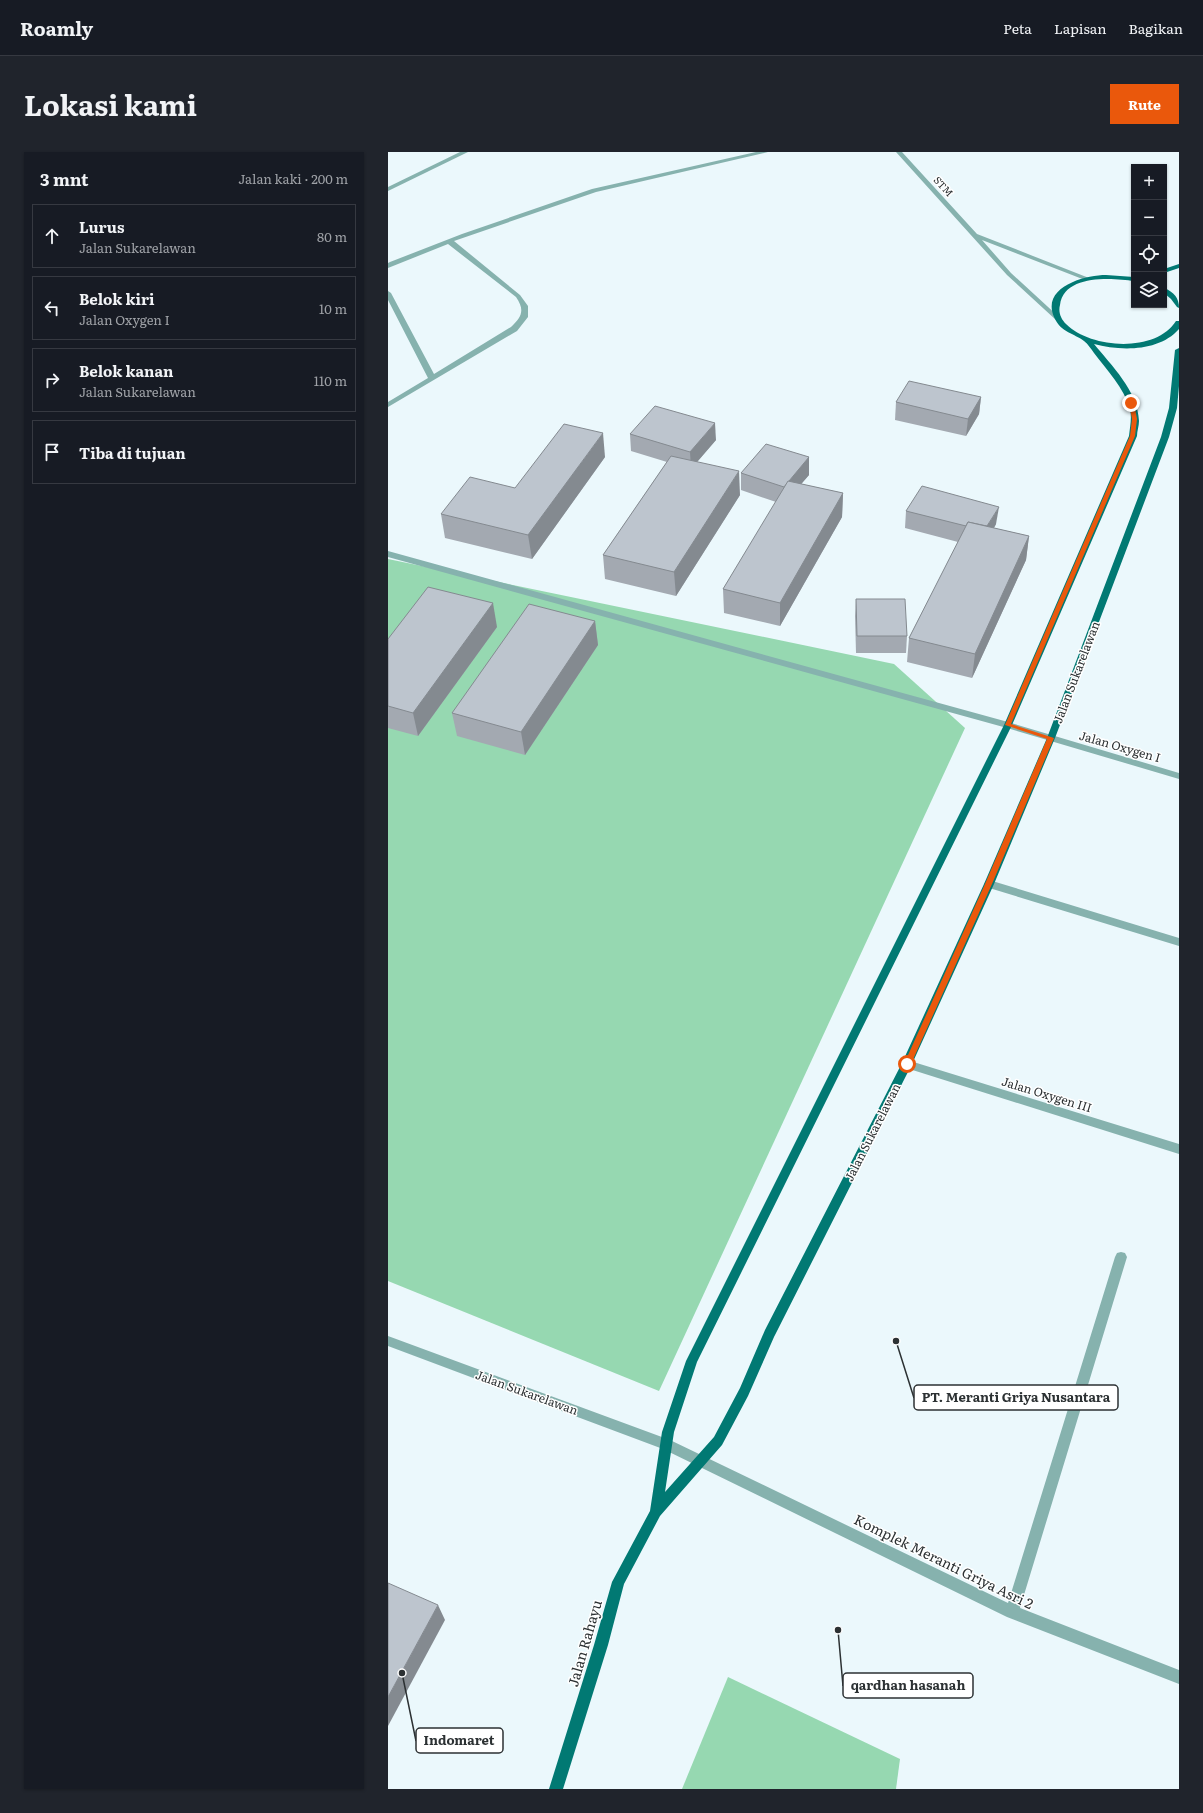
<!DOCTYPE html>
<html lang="id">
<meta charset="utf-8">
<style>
body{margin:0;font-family:Literata,serif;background:#20242c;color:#f1f3f6}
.controls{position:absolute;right:12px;top:12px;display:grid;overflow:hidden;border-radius:0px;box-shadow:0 1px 3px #0004}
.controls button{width:36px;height:36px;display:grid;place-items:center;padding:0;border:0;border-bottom:1px solid #363941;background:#171b24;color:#f1f3f6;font:20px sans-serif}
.stop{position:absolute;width:12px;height:12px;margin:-9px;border:3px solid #ea580c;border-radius:50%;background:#fff}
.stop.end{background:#ea580c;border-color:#fff;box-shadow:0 1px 4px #0008}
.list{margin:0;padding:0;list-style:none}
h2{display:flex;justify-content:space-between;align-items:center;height:52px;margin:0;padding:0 16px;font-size:17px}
h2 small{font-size:13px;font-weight:400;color:#9ea1a6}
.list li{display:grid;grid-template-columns:26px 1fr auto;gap:12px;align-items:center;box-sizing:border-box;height:64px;margin:0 8px 8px;padding:0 8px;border:1px solid #363941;border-radius:0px}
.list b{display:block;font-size:15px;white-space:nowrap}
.list p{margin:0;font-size:13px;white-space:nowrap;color:#9ea1a6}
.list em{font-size:13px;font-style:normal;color:#9ea1a6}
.icon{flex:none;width:22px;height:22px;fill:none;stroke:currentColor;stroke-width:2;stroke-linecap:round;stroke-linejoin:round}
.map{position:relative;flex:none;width:791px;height:1637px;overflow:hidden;border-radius:0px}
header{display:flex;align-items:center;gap:24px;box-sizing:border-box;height:56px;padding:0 20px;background:#171b24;border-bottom:1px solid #363941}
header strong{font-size:19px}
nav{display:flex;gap:22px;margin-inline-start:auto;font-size:14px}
.intro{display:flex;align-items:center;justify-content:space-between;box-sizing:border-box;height:96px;padding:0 24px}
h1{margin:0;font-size:28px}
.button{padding:10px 18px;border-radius:0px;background:#ea580c;color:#fff;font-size:14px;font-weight:700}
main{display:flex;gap:24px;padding:0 24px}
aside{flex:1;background:#171b24;border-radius:0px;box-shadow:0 1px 3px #0004}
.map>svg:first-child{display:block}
.green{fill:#96d8b1}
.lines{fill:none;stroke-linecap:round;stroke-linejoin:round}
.minor{fill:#86b2ae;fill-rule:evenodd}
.major{fill:#017973;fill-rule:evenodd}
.wall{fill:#a3a9b1}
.shaded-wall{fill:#848a90}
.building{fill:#bdc5ce;stroke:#848a90}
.route{fill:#ea580c}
.labels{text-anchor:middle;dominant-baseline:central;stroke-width:3;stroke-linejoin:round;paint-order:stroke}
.far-street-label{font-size:10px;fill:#2c3133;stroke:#fff}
.street-label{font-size:12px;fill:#2c3133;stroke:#fff}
.near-street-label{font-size:14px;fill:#2c3133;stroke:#fff}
.leader{fill:none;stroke:#2c3133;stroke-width:1.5}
.callout-dot{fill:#2c3133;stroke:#fff;stroke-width:1.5}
.callout{fill:#fff;stroke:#2c3133;stroke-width:1.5}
.callout-label{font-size:13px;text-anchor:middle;font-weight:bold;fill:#2c3133}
</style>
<header>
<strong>Roamly</strong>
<nav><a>Peta</a><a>Lapisan</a><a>Bagikan</a></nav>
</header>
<div class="intro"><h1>Lokasi kami</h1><a class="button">Rute</a></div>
<main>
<aside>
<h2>3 mnt<small>Jalan kaki · 200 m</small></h2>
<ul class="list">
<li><svg class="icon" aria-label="ahead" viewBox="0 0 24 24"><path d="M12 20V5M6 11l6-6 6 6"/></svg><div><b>Lurus</b><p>Jalan Sukarelawan</p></div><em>80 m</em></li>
<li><svg class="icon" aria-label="left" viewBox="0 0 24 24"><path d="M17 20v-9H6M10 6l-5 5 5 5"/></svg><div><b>Belok kiri</b><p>Jalan Oxygen I</p></div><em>10 m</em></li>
<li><svg class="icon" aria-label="right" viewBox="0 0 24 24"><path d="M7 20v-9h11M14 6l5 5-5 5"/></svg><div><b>Belok kanan</b><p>Jalan Sukarelawan</p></div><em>110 m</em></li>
<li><svg class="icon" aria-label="arrive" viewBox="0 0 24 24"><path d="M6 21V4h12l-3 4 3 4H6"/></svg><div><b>Tiba di tujuan</b></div></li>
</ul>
</aside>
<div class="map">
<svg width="791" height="1637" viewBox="0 0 791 1637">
<rect width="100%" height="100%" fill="#ebf8fc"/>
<g class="green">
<polygon points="0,407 506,512 577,576 271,1239 0,1129"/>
<polygon points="340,1525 512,1607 508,1637 294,1637"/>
</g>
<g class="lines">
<g class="minor">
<polygon points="72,0 80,0 0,39 0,35"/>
<path d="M368 0H380L208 40 66 89 132 143 140 154V165L129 179 0 255V250L40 226 0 148V139L3 141 46 222 123 175C134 165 137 158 128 145L60 92 0 116V111L2 110 74 82 204 37Z"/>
<polygon points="508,0 514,0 589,82 701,126 701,128 697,128 594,88 623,121 672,166 672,168 668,168 619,123"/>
<polygon points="0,399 620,570 791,621 791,627 619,576 0,405"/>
<polygon points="601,728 791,786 791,794 598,735 596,732 598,729"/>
<polygon points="519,908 791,992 791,1002 515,915 514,912 515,909"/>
<polygon points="733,1100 737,1101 739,1105 632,1456 791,1518 791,1532 619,1465 275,1297 0,1194 0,1184 282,1288 620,1451 727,1105 729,1101"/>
</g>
<g class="major">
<polygon points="791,112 791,116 776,121 776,117"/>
<path d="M718 123 746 125V129C724 126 676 122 672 153 670 160 673 167 678 172 703 197 768 201 788 169H791V177C771 200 732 199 706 192 723 213 750 239 751 269 751 274 749 279 749 284L624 573 309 1210 286 1280 277 1340 326 1285 352 1236 377 1178 514 911 596 732 659 586 773 285 781 256 787 198 791 196V234L789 256 781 285 667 586 606 732 524 912 386 1185 360 1244 334 1293 272 1364 236 1432 220 1493 175 1637H161L206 1493 224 1430 262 1359 274 1280 298 1209 616 573 741 284C742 275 744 266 742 257 736 236 719 218 706 201 703 197 700 192 696 189 686 181 673 181 666 165 653 135 697 123 718 123Z"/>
<path d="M776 136C786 140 791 146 791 156L789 155 783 147 776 141Z"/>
</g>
</g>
<g class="wall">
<polygon points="593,245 591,262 578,284 507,268 508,250"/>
<polygon points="242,282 328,288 309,310 352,343 288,444 217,427 215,403 279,310 243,299"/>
<polygon points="217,305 144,407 57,386 53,362"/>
<polygon points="421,305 421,323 413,332 455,341 454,365 392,474 336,461 335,437 388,350 353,338 353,321"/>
<polygon points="518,359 608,372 606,376 641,384 638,408 584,526 519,510 521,486 570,390 517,376"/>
<polygon points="468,447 519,484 518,501 468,501 467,464"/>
<polygon points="207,469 210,493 137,603 69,584 64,561"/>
<polygon points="109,475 30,584 0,576 0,487"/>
</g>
<g class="shaded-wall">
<polygon points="593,245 591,262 578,284 580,267"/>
<polygon points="327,271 328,288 303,317 302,300"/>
<polygon points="215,281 217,305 144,407 140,383"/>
<polygon points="421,305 421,323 396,352 396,335"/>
<polygon points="351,319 352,343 288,444 286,420"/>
<polygon points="455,341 454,365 392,474 392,451"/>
<polygon points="611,355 608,372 594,397 596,379"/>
<polygon points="641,384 638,408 584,526 587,502"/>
<polygon points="105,451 109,475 30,584 25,561"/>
<polygon points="207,469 210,493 137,603 133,580"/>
<polygon points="50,1453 57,1468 0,1574 0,1545"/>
</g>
<g class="building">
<polygon points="521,229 593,245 580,267 508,250"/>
<polygon points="267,254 327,271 302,300 242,282"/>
<polygon points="176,272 215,281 140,383 53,362 82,325 127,336"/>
<polygon points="378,292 421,305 396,335 353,321"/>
<polygon points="283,304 351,319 286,420 215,403"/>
<polygon points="400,329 455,341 392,451 335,437"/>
<polygon points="534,334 611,355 599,374 580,370 578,374 518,359"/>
<polygon points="580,370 641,384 587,502 521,486"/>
<polygon points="40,435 105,451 25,561 0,554 0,487"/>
<polygon points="468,447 517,447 519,484 469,484"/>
<polygon points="141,452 207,469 133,580 64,561"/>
<polygon points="0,1431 50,1453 0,1545"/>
</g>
<polygon class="route" points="743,249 746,251 749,267 747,284 623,572 666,586 604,732 523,912 519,915 516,912 597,732 659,587 617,573 742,284 744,267 741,251"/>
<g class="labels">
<g class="far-street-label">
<text transform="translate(556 34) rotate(48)">STM</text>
</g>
<g class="street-label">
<text transform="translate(688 520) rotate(-69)">Jalan Sukarelawan</text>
<text transform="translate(732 594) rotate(16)">Jalan Oxygen I</text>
<text transform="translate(659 942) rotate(17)">Jalan Oxygen III</text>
<text transform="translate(484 980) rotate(-63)">Jalan Sukarelawan</text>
<text transform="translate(139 1240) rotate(20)">Jalan Sukarelawan</text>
</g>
<g class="near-street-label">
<text transform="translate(556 1409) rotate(26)">Komplek Meranti Griya Asri 2</text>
<text transform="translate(196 1491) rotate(-74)">Jalan Rahayu</text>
</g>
</g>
<path class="leader" d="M508 1189L526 1246M450 1478L455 1534M14 1521L28 1589"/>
<g class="callout-dot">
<circle cx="508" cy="1189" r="4"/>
<circle cx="450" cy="1478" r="4"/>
<circle cx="14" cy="1521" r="4"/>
</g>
<g class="callout">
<rect x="526" y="1233" width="204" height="25" rx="4"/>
<rect x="455" y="1521" width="130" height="25" rx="4"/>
<rect x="28" y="1576" width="87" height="25" rx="4"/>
</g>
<g class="callout-label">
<text x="628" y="1250">PT. Meranti Griya Nusantara</text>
<text x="520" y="1538">qardhan hasanah</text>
<text x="71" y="1593">Indomaret</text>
</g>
</svg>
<div class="controls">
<button>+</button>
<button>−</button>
<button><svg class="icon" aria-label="locate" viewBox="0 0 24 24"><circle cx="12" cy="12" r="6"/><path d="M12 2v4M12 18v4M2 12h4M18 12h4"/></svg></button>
<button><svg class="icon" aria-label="layers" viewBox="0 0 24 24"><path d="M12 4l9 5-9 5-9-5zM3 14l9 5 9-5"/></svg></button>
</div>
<div class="stop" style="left:519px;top:912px"></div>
<div class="stop end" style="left:743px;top:251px"></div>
</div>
</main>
